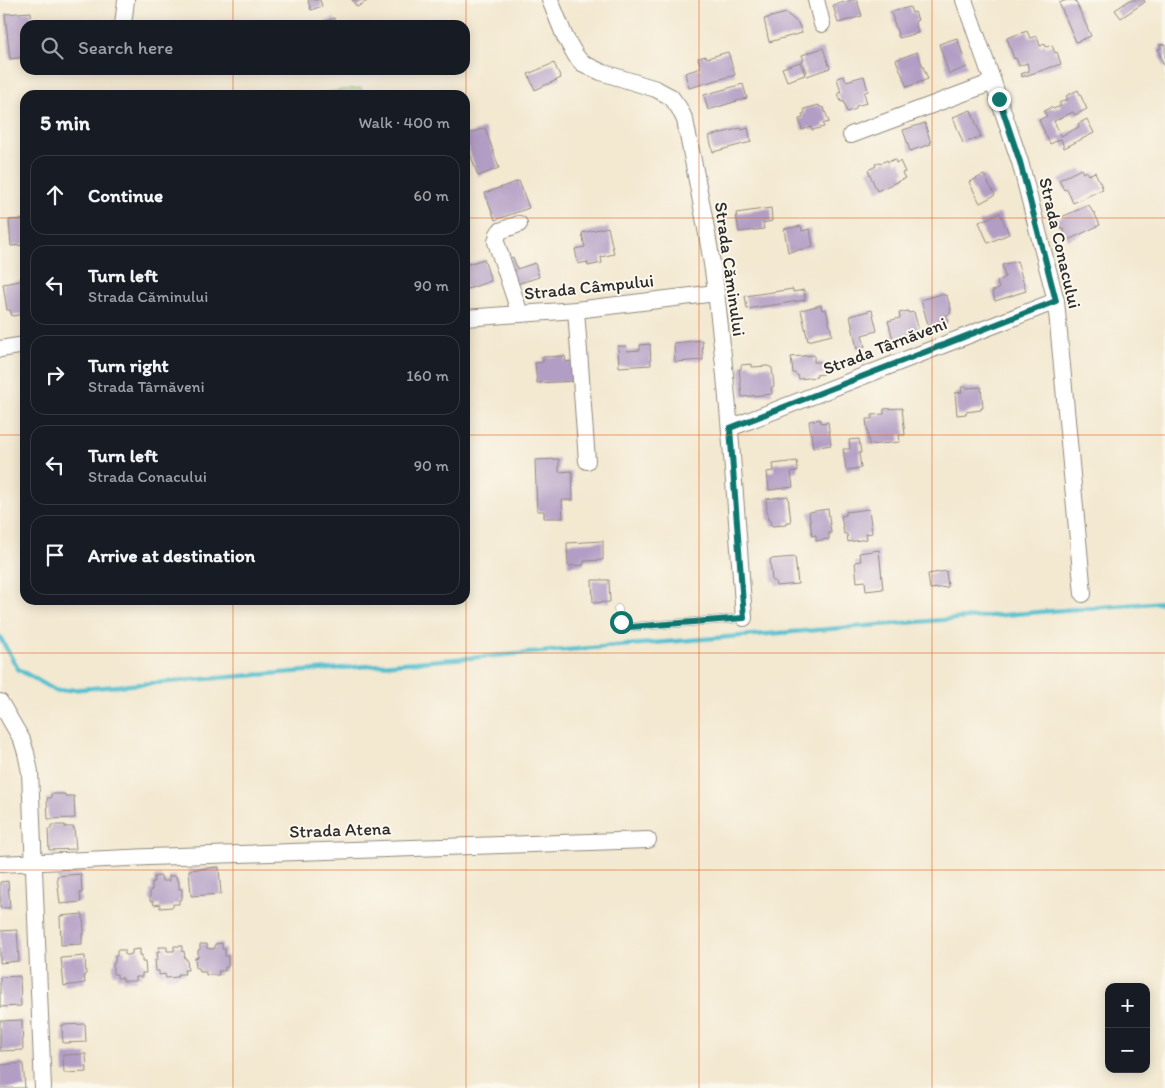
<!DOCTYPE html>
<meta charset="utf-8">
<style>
body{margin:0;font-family:Itim,sans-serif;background:#242831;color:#f1f3f6}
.controls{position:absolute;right:15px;bottom:15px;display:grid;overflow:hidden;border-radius:10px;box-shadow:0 2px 12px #0003}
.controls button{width:45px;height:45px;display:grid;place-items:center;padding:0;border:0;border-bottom:1px solid #363941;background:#171b24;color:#f1f3f6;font:25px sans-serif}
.stop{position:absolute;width:15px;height:15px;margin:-11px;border:4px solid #0f766e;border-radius:50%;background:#fff}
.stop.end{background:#0f766e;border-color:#fff;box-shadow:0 1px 5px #0008}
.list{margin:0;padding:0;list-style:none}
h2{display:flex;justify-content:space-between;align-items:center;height:65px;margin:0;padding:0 20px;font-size:21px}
h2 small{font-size:16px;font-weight:400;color:#9ea1a6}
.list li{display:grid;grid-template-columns:32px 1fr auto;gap:15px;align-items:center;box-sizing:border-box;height:80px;margin:0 10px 10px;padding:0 10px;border:1px solid #363941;border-radius:15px}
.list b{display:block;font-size:19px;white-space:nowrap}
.list p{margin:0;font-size:16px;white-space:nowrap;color:#9ea1a6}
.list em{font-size:16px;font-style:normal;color:#9ea1a6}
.icon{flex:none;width:28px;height:28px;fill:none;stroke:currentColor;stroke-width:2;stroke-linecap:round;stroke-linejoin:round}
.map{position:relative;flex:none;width:1165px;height:1088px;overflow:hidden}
.search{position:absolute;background:#171b24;box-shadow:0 2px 12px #0003;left:20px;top:20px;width:450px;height:55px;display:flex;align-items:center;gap:12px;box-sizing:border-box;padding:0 18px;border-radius:15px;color:#9ea1a6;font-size:19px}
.panel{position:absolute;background:#171b24;box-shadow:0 2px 12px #0003;left:20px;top:90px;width:450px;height:515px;border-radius:15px}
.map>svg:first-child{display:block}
.green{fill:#aad581;stroke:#6a8056}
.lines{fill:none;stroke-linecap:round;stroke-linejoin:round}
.stream{stroke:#54bfcf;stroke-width:4.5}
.building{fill:#b29dc5}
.service-casing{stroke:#8f8a7e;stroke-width:9}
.minor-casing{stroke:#8f8a7e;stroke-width:18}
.service{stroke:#fff;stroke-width:8}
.minor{stroke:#fff;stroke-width:16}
.route{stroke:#0f766e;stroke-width:6}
.grid{fill:none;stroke:#df570e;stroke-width:1;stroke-opacity:0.55}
.labels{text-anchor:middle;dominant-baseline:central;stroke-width:4;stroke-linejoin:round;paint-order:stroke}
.street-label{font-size:18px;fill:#2b2b2b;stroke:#fbf7ec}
</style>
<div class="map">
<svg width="1165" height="1088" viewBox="0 0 1165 1088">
<rect width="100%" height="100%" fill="#fbf7ec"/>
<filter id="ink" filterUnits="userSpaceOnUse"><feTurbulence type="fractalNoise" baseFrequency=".02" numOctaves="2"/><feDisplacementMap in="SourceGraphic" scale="10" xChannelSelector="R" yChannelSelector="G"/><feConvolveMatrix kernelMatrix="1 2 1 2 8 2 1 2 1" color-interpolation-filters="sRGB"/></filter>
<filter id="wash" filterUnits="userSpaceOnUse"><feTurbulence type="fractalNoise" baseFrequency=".0096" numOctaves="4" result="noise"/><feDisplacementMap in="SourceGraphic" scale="20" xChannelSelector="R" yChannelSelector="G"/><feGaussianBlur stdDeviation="1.12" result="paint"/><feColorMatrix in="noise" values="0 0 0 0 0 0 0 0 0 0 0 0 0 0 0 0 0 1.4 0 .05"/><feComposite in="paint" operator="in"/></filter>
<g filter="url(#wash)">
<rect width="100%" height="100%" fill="#f3e8d0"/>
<polygon class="green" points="361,88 364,95 322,95 322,94 341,90"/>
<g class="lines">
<polyline class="stream" points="0,637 18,669 56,691 1165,602"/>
</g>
<g id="blocks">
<g class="building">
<polygon points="308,0 320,0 322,6 311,10"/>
<polygon points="352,0 369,0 357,7"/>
<polygon points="852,0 857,0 862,16 838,23 833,5"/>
<polygon points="1067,0 1075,0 1091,36 1076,42 1059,3"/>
<polygon points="1130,0 1144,0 1145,2 1121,18 1115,10"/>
<polygon points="910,7 912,13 915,12 918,20 915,21 918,33 899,38 891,12"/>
<polygon points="31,12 32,25 25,25 25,57 10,59 5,14"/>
<polygon points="786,13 798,23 802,33 769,42 764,19"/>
<polygon points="334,18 337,25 317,25"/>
<polygon points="1027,31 1030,38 1037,36 1040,46 1045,44 1046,47 1052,45 1055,53 1057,52 1061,64 1022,77 1021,74 1029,71 1027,63 1019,66 1016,58 1014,59 1007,38"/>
<polygon points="957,38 967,67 949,74 939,44"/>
<polygon points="1165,44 1165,69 1158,49 1161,48 1159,45"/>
<polygon points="823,48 830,68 807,76 802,61 804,60 802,55"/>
<polygon points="728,52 735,75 689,88 685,73 701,68 698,58 706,56 707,58"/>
<polygon points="917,52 928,79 907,87 896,60"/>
<polygon points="800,62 805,75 787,81 782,68"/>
<polygon points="554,63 561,78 535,90 528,74"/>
<polygon points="844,76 846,81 864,76 868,91 864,93 867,103 856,106 856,109 847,112 844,101 841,102 838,93 841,93 837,78"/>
<polygon points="743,84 747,98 708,110 704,95"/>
<polygon points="430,90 431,95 414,95"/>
<polygon points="1078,90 1087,109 1075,115 1073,112 1054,121 1061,136 1079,127 1078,124 1087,119 1094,133 1064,148 1061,139 1050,144 1039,120 1047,116 1044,111 1051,107 1053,109 1061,106 1059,103 1068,99 1066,96"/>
<polygon points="819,105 820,107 824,108 829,122 823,124 824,127 812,130 811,127 802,130 799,119 803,118 802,114 805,113 804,109"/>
<polygon points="971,110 981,137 963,143 953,117"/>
<polygon points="925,123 931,144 910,151 903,130"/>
<polygon points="485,128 499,168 478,176 465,139 465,135"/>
<polygon points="741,128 742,130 748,128 751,142 713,152 709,136"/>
<polygon points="895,159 896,163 900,161 905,172 902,173 905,178 877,191 868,170 876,166 875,164 880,162 882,163 887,160 888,162"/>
<polygon points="1081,169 1083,173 1086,171 1088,175 1095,172 1103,189 1073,203 1067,189 1064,190 1059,180"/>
<polygon points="984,175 995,195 980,203 969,182"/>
<polygon points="519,181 529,208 495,220 485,193"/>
<polygon points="1089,205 1093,213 1094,212 1100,225 1068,240 1063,229 1062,230 1057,219"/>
<polygon points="771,208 772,221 763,223 764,229 739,232 736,213"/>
<polygon points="1000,213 1009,234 988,243 979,222"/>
<polygon points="25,219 25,245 11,246 9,220"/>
<polygon points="801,226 802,231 810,229 813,247 788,252 784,229"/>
<polygon points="608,227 614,254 601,257 602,263 588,266 587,262 578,264 575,249 585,247 582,233"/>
<polygon points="513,257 517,269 535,263 539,277 514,285 506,260"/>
<polygon points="484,259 491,281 465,290 465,265"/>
<polygon points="1017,261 1026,291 995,301 992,291 999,289 997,282 1005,277 1002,265"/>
<polygon points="25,280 25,314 12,316 10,310 7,310 3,284"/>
<polygon points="793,289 793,292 804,290 805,300 747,309 745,296"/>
<polygon points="942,294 947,296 951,309 950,314 946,315 948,322 929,328 921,300"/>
<polygon points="821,305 822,310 826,309 832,335 808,341 801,310"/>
<polygon points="872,310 877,331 862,335 865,347 857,349 850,316"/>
<polygon points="908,311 908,313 914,312 920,335 912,337 913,340 904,342 904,340 900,341 899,337 893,339 888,321 900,318 899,313"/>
<polygon points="702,340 703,360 675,362 674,343"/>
<polygon points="650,344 651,365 619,367 618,346 626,346 627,351 640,350 640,345"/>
<polygon points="814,355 814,362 823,362 824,374 816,375 817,377 799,379 798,375 796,375 795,373 793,373 791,357"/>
<polygon points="565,356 566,362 573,361 575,381 537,383 535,363 543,362 543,357"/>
<polygon points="752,364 752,367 768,366 772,368 774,386 771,388 772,394 742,397 739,369 741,369 741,365"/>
<polygon points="961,387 967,387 967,388 981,387 983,408 981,408 981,410 966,412 966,414 957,415 955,393 962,392"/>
<polygon points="902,408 905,435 899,435 900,442 869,445 866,419 872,419 872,415 884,414 884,409"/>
<polygon points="820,419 821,423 828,422 831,445 813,448 809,421"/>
<polygon points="859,439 861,453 859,453 861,468 846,470 843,449 850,449 849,440"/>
<polygon points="559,459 559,472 572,471 573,500 562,500 563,518 544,518 544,511 537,511 535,460"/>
<polygon points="797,461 798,471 791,472 793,487 769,490 767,472 774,471 773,464"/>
<polygon points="788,496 791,522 786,522 786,525 771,526 770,520 768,520 766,499"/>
<polygon points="828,509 831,533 829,533 829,539 816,541 816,535 812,536 809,512"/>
<polygon points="869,509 872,533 866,534 867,539 848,542 847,534 844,534 841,516 846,515 846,512"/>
<polygon points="603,541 603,560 584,561 584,565 568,566 567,543"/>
<polygon points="879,550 883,589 866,591 865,581 857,582 855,562 861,561 859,553"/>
<polygon points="795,557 798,584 776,586 775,581 772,581 770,559"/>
<polygon points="946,571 948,587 930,589 928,574"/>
<polygon points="592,580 609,580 610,602 593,603"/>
<polygon points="51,794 65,794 65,796 74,796 75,818 48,819 47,798 51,798"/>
<polygon points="51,825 65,825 65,827 74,827 76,849 49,850 48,829 51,829"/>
<polygon points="219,867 221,894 191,896 189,870"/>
<polygon points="81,874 82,893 80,893 81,902 60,904 57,876"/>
<polygon points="161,876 162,881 169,881 169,876 176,876 177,881 179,881 179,889 182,889 182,899 179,900 179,904 173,904 173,907 160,908 160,904 154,905 153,901 150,901 150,890 152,890 152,882 154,882 154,877"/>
<polygon points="8,881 10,908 0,908 0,882"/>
<polygon points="83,914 84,934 82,934 82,944 61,945 60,916"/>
<polygon points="17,930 19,961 0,963 0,931"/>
<polygon points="222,943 222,949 225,949 225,956 228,956 228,967 225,967 225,971 218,971 219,975 206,975 206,972 200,972 199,968 196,968 195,958 198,957 198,950 200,950 200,944 207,944 207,948 211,949 215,948 215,944"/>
<polygon points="174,946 182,946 182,952 184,951 185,959 187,959 188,970 184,970 185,974 178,974 178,977 166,978 165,974 159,975 159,971 156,971 155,960 158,960 157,952 159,952 159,947 167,947 167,951 174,951"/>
<polygon points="140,949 140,955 142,955 142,962 145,962 146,973 142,973 142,977 136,977 136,981 123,981 123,978 117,978 117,974 113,974 113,964 115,963 115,956 117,956 117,950 125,950 125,955 128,955 132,954 132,950"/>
<polygon points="85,956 86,974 84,975 85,983 64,986 61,958"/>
<polygon points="20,976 21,1006 0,1007 0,977"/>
<polygon points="22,1020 23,1050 0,1051 0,1021"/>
<polygon points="85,1024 86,1042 63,1043 62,1025"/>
<polygon points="86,1054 87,1072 64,1073 63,1055"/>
<polygon points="23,1063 25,1088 0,1088 0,1065"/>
</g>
</g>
</g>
<g filter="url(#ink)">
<use href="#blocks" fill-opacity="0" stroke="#8f8a7e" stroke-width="1"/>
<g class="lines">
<g class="service-casing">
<path id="service" d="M618 609C619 618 621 625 630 627L744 618"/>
</g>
<g class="minor-casing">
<g id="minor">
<path d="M550 0 565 37 576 56 582 63 601 72 656 89 671 97 679 108 685 120C696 177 709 235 716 292 729 400 736 509 744 618"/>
<polyline points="816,0 822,24"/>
<polyline points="964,0 993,82 1020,162 1056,301 1083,594"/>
<polyline points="123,25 126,0"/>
<polyline points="851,135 993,82"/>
<polyline points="519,224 500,231 498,234 496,242 520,314"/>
<polyline points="576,310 587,461"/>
<polyline points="465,318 576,310 716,293"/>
<polyline points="0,349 25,345"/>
<polyline points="730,428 1056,301"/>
<polyline points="0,702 22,740 26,753 30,772 43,1088"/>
<polyline points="0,864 149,857 648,840"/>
</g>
</g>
<use href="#service" class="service"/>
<use href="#minor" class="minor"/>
</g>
</g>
<g class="lines" filter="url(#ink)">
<polyline class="route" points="621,622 625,626 630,627 744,618 730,428 1056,301 1020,162 999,99"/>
</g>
<path class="grid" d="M233 0V25M466 0V1088M699 0V1088M932 0V1088M233 70V95M0 218H25M465 218H1165M0 435H25M465 435H1165M233 600V1088M0 653H1165M0 870H1165"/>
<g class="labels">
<g class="street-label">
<text transform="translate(1060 243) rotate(77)">Strada Conacului</text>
<text transform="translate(730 269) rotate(82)">Strada Căminului</text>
<text transform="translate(589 287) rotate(-6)">Strada Câmpului</text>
<text transform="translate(885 346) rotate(-21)">Strada Târnăveni</text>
<text transform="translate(340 830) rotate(-2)">Strada Atena</text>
</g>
</g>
</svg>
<div class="controls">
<button>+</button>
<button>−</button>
</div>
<div class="stop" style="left:621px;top:622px"></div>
<div class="stop end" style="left:999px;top:99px"></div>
<div class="search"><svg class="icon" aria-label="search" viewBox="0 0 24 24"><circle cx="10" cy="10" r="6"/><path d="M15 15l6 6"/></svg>Search here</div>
<section class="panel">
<h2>5 min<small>Walk · 400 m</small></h2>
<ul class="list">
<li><svg class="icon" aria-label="ahead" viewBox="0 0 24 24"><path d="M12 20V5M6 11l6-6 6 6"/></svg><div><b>Continue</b></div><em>60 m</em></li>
<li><svg class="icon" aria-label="left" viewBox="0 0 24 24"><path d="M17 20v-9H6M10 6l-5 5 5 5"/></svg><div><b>Turn left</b><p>Strada Căminului</p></div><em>90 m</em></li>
<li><svg class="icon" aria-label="right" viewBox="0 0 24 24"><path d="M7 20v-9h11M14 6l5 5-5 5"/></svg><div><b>Turn right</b><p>Strada Târnăveni</p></div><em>160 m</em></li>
<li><svg class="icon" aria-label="left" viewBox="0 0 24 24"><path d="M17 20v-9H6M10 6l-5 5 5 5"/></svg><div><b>Turn left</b><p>Strada Conacului</p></div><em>90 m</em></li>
<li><svg class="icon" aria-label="arrive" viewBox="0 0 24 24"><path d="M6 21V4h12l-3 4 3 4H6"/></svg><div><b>Arrive at destination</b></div></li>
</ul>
</section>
</div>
